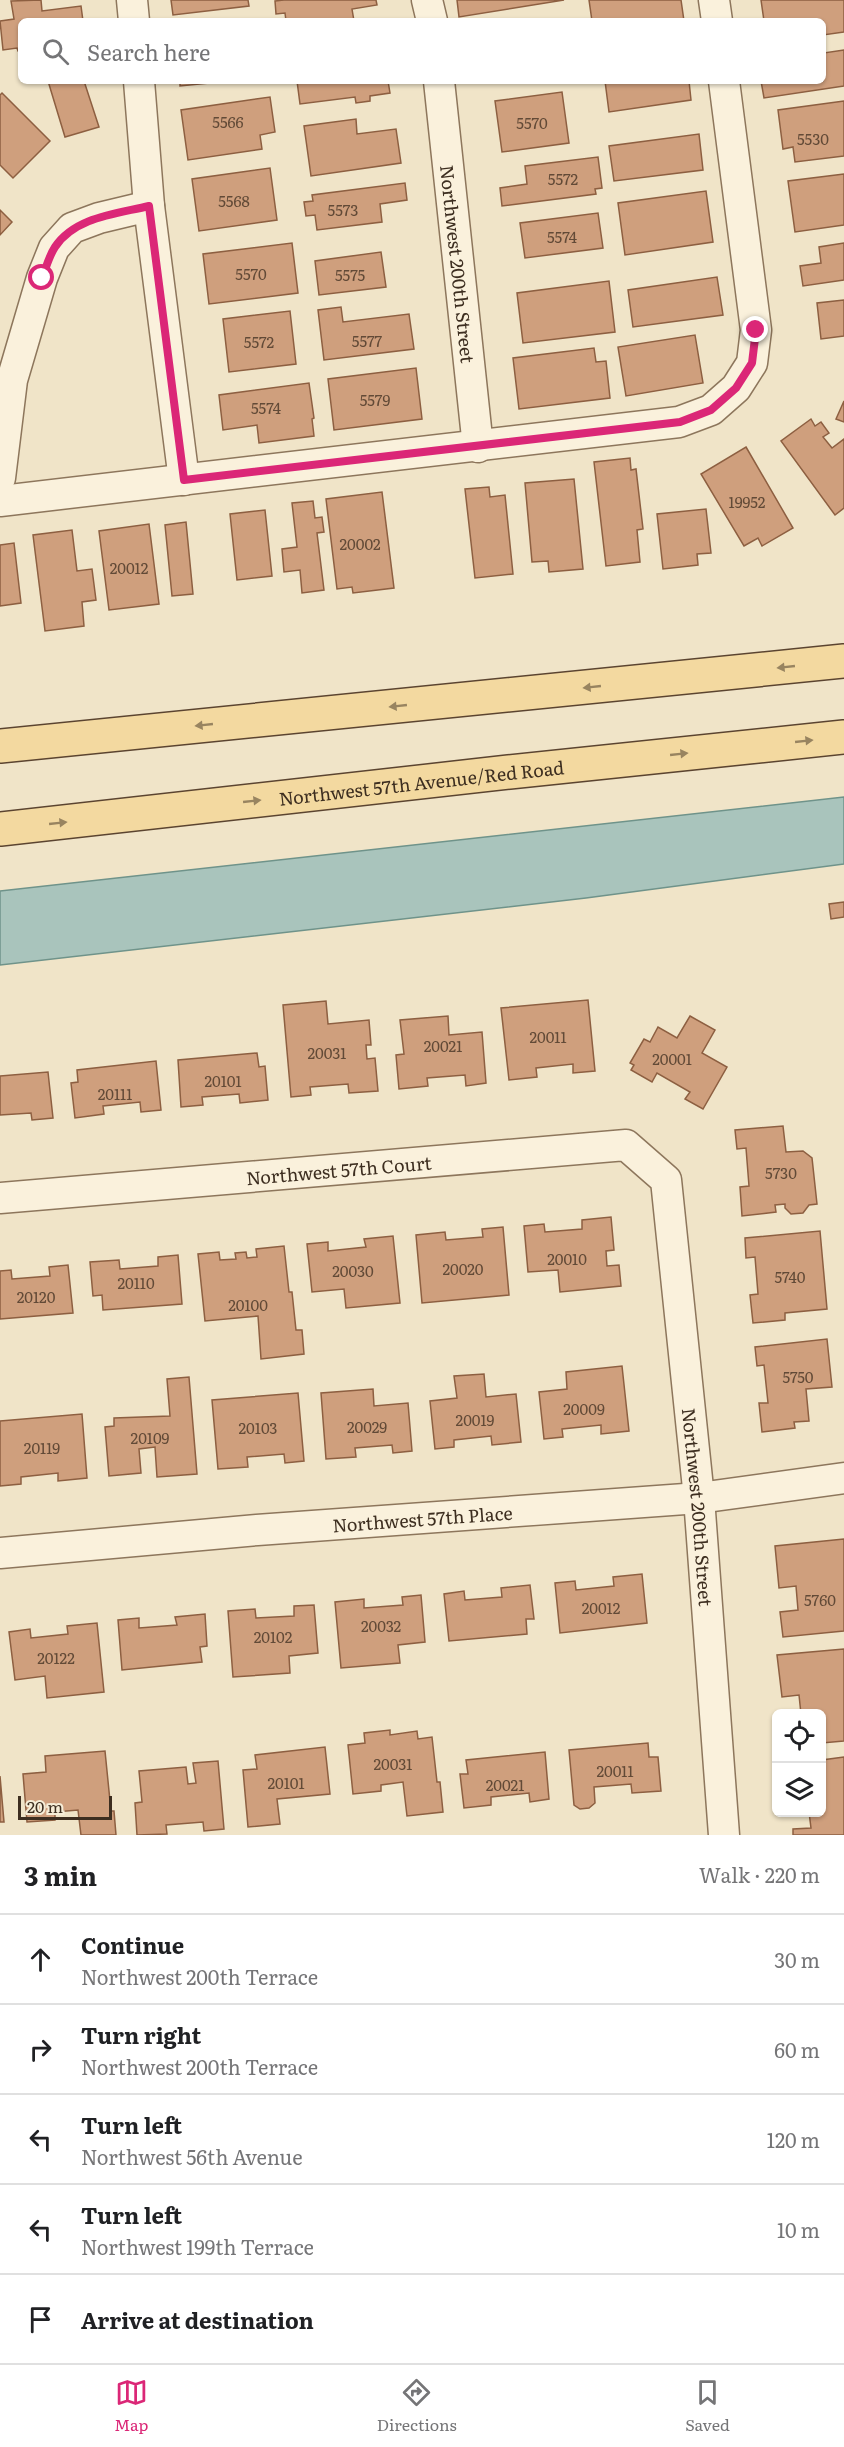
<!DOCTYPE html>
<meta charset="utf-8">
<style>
body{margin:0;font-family:Literata,serif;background:#f2f2f2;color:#202124}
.controls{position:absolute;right:18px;bottom:18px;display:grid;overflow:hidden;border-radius:9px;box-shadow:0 2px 4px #0004}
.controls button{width:54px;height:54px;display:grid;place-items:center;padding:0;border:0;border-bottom:2px solid #e0e0e0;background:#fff;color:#202124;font:30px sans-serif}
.scale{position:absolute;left:18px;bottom:15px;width:94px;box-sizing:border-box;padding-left:6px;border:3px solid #3d2e20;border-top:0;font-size:16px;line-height:21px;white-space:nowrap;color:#3d2e20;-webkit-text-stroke:4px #f7eed8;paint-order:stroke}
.stop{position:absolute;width:18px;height:18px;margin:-14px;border:4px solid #db2777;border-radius:50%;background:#fff}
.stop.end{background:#db2777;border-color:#fff;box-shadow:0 2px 6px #0008}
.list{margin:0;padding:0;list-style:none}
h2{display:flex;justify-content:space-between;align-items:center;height:78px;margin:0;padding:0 24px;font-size:26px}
h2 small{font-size:20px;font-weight:400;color:#757577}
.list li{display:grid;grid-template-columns:39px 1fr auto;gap:18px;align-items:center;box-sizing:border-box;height:90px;padding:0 24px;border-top:2px solid #e0e0e0}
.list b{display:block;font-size:22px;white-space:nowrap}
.list p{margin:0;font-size:20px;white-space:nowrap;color:#757577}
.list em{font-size:20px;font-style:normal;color:#757577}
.icon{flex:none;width:33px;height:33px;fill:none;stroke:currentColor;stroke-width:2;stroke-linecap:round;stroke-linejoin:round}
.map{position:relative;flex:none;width:844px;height:1835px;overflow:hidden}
.search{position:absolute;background:#fff;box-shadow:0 2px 4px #0004;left:18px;right:18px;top:18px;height:66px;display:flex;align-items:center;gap:15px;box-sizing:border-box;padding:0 21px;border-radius:9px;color:#757577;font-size:22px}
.sheet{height:528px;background:#fff}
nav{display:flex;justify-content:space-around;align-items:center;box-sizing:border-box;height:84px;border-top:2px solid #e0e0e0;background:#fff;font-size:16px;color:#757577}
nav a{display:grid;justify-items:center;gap:3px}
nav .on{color:#db2777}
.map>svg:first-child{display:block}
.water{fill:#a9c4bc;stroke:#6f938a;stroke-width:1.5}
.building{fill:#cf9f7d;stroke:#8d5f41;stroke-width:1.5}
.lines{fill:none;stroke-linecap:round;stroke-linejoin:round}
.minor-casing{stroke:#8d765c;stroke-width:33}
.primary-casing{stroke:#5b4430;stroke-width:36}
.minor{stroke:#faf1dc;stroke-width:30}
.primary{stroke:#f3d9a0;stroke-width:33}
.oneway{fill:#988460}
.route{stroke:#db2777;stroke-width:8}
.labels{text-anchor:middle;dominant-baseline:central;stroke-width:4.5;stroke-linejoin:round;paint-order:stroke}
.number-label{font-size:15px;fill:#624a37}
.street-label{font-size:18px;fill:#3d2e20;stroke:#f7eed8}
</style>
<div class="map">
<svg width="844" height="1835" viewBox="0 0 844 1835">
<rect width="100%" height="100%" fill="#f0e4c8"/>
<polygon class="water" points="844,797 844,864 586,898 0,965 0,891"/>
<g class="building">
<polygon points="41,0 42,11 81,6 83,21 21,21 21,51 18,51 17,48 3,50 0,21 14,19 11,1"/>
<polygon points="171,0 248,0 249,6 173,15"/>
<polygon points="284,0 376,0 377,5 352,9 354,21 286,21 285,13 276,14 275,1"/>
<polygon points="457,0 564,0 459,17"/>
<polygon points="589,0 681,0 684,21 592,21"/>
<polygon points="761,0 844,0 844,32 823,35 823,21 764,21"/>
<polygon points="823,48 824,53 844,50 844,86 764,98 761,81 823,81"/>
<polygon points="48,81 84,81 99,127 65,137"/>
<polygon points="180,81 230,81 180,86"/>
<polygon points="297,81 388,81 390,93 370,96 370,101 356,103 355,97 300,104"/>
<polygon points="605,81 689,81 691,100 609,112"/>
<polygon points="562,92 569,143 502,152 495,101"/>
<polygon points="2,93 50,141 13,178 0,165 0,95"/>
<polygon points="270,97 275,132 260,135 262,149 188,160 181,110"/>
<polygon points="844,101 844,156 795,162 793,147 783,149 778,110"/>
<polygon points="356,119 357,134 396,129 401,163 311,176 304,126"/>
<polygon points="699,134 703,170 614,181 609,146"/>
<polygon points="598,157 602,188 595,189 596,194 502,206 500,188 527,184 525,166"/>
<polygon points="270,168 277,220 199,231 192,179"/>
<polygon points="844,174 844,225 795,232 788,181"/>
<polygon points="405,183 407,200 380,204 382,222 317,230 315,215 306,216 304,202 313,201 312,195"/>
<polygon points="706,191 713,242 625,255 618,203"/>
<polygon points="0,210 12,222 0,235"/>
<polygon points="598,213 603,248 525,258 520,223"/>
<polygon points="292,243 298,293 209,304 203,254"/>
<polygon points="844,243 844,280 803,286 800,266 821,263 819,247"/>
<polygon points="381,252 386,287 319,295 315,261"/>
<polygon points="717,277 723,315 633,327 628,290"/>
<polygon points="609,281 615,332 523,343 517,293"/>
<polygon points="844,300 844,336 821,339 817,303"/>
<polygon points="341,307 343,322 409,314 414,349 324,360 318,310"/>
<polygon points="290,311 296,364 229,372 223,319"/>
<polygon points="695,335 703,383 626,396 618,347"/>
<polygon points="594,348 596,362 606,361 610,398 519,409 513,358"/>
<polygon points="416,368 422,419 334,430 328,379"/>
<polygon points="309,383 314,418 312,419 314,436 259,443 257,425 223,430 219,395"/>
<polygon points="844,401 844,422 836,419"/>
<polygon points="811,419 815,426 821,422 829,433 823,437 832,448 844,439 844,508 835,515 781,441"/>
<polygon points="746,447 793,528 762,546 758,538 744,546 701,474"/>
<polygon points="630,458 631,470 636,469 643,529 637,530 640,562 606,566 594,462"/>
<polygon points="574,479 583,569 549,572 548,561 532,562 525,483"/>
<polygon points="489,487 490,497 505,495 513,574 475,578 465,489"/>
<polygon points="382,492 394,588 353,593 352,587 337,589 326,499"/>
<polygon points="313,501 315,518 322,517 324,532 317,533 324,590 302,593 300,570 284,572 282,549 297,547 292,503"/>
<polygon points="706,509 711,553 697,554 698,565 663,569 657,514"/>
<polygon points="265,510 272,576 237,580 230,514"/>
<polygon points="186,522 193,594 172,596 165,525"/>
<polygon points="149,524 159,604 109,610 99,531"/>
<polygon points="72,530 77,571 92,569 96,600 82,602 84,626 45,631 33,535"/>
<polygon points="14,543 21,603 0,606 0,545"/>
<polygon points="844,902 844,917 831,919 829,904"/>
<polygon points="588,1000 595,1071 573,1073 573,1064 536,1068 537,1077 509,1080 501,1008"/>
<polygon points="326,1001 328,1024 369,1020 371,1045 366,1045 367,1059 375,1058 378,1091 349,1093 348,1084 310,1087 311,1095 291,1097 283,1005"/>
<polygon points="448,1016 449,1035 482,1032 486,1083 466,1086 465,1075 427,1078 428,1086 399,1089 396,1055 404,1054 400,1020"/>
<polygon points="690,1016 715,1030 702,1053 727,1067 703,1109 685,1099 690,1092 657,1073 652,1082 631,1070 634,1065 630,1063 644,1039 650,1042 658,1027 677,1038"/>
<polygon points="257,1053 259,1067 265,1066 268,1100 240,1103 239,1094 202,1097 203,1105 181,1107 178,1060"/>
<polygon points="156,1061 161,1110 141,1112 140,1102 103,1106 104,1114 75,1118 71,1083 78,1082 77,1070"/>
<polygon points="48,1072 53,1118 32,1120 31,1113 0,1115 0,1076"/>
<polygon points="783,1126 786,1152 803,1151 812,1158 817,1204 809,1205 803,1213 791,1214 785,1208 785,1204 775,1205 776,1212 742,1216 740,1187 749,1186 746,1148 737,1149 735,1130"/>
<polygon points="611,1217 614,1250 606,1251 607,1266 619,1265 621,1286 560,1292 558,1270 528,1272 524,1226 544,1224 545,1232 582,1229 582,1220"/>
<polygon points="503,1227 509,1295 422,1303 416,1235 445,1232 446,1240 483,1237 482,1229"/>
<polygon points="820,1231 827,1309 785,1313 785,1320 753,1323 750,1295 758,1294 755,1257 746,1258 745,1238"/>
<polygon points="393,1236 400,1303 346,1308 344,1289 312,1292 307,1244 328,1242 328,1251 366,1247 364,1239"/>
<polygon points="284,1246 289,1292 292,1292 296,1330 302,1330 304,1354 261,1359 258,1316 205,1321 198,1254 219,1252 220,1260 236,1259 235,1253 246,1252 247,1258 257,1257 256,1249"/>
<polygon points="178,1255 182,1304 103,1310 102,1295 93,1296 90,1262 119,1260 120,1269 158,1266 158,1257"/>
<polygon points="68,1265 73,1313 0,1319 0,1271 11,1270 12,1279 50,1276 49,1267"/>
<polygon points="827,1339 832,1387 806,1389 809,1421 794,1422 795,1428 762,1432 759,1403 768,1403 764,1365 757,1366 755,1347"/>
<polygon points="622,1366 629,1431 601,1434 601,1425 562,1429 563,1437 544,1439 539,1392 567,1389 566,1372"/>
<polygon points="484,1374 486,1397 516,1394 521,1442 492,1445 491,1436 454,1440 454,1447 435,1449 430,1401 457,1398 454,1376"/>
<polygon points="189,1377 197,1474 157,1477 155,1447 139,1449 141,1473 109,1476 105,1427 114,1426 114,1418 170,1416 167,1379"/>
<polygon points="373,1389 374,1406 408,1403 412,1451 393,1453 392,1445 355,1448 356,1457 326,1459 321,1393"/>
<polygon points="298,1393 304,1461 285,1463 284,1454 247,1457 248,1467 218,1469 212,1400"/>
<polygon points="82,1414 87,1478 58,1481 58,1473 21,1477 21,1484 0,1486 0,1421"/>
<polygon points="844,1539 844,1631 783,1637 780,1612 798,1610 796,1586 779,1588 775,1546"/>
<polygon points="642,1574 647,1623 560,1633 555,1583 575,1581 576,1590 614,1586 613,1577"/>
<polygon points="530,1585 534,1619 526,1619 527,1634 449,1641 444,1594 464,1591 465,1600 502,1597 501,1588"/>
<polygon points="421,1595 425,1642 398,1645 400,1663 341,1668 335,1602 364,1599 364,1608 403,1605 402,1597"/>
<polygon points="314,1605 318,1653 289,1656 290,1673 233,1677 228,1611 255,1609 256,1618 294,1616 294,1606"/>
<polygon points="205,1614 207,1646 200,1647 202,1662 122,1670 118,1620 139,1618 139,1628 177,1625 175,1617"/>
<polygon points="97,1623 104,1692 47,1698 45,1676 15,1680 9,1632 30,1629 31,1638 68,1634 67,1626"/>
<polygon points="844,1649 844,1741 822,1743 822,1714 801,1714 799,1695 782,1697 777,1655"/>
<polygon points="390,1730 390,1735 417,1731 418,1739 432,1737 437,1782 440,1782 443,1812 407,1816 403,1782 381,1785 381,1791 353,1794 348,1745 365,1743 364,1733"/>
<polygon points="648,1743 649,1757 658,1757 661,1791 632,1793 631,1784 594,1787 595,1803 589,1808 580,1809 574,1805 569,1750"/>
<polygon points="325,1747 330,1794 277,1799 280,1824 248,1827 243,1770 257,1769 255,1755"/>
<polygon points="105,1751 111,1811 114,1811 116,1835 81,1835 78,1810 55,1812 55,1820 27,1822 23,1774 46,1772 45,1756"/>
<polygon points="545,1752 549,1799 530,1802 529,1793 491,1797 491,1805 464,1808 460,1774 468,1774 466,1760"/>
<polygon points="844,1757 844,1835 793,1835 793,1829 811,1828 809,1812 822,1812 822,1760"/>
<polygon points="218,1761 224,1829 204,1831 203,1822 166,1825 167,1834 137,1835 135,1803 142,1802 139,1771 186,1767 188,1784 196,1783 193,1763"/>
<polygon points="0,1776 4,1822 0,1822"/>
</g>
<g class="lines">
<g class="minor-casing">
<g id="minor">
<polyline points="132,0 134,21"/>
<polyline points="427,0 432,21"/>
<polyline points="714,0 717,21"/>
<polyline points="139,81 149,206 184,480"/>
<path id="s1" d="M439 81 478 447"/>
<polyline points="0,478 12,380 42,278 54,248 72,228 99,218 149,206"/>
<polyline points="0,501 679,422 711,410 736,388 752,363 756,330 724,81"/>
<path id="s2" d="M0 1198 626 1145 666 1180 699 1498 724 1835"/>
<path id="s3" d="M0 1553 257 1530 699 1498 844 1478"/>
</g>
</g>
<g class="primary-casing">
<g id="primary">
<polyline points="0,746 844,661"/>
<path id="s4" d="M0 829 509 772 844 737"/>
</g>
</g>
<use href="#minor" class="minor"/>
<use href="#primary" class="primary"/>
</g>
<defs><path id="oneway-solid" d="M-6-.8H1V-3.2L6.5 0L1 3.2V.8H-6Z" transform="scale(1.5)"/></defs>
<g class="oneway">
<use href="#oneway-solid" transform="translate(786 667) rotate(174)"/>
<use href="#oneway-solid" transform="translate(592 687) rotate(174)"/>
<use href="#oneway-solid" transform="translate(398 706) rotate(174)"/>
<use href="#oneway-solid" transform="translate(204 725) rotate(174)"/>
<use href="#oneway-solid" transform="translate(804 741) rotate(-6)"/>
<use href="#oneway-solid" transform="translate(679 754) rotate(-6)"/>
<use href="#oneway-solid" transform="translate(252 801) rotate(-6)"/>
<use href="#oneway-solid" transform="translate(58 823) rotate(-6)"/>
</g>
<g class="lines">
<path class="route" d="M42 278C46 268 49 256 55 247 75 217 116 214 149 206L184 480 680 422 711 410 736 388 752 363 756 330"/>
</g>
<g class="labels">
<g class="number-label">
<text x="228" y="121">5566</text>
<text x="532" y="122">5570</text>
<text x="813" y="138">5530</text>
<text x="563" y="178">5572</text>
<text x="234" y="200">5568</text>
<text x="343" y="209">5573</text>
<text x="562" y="236">5574</text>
<text x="251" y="273">5570</text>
<text x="350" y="274">5575</text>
<text x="367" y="340">5577</text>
<text x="259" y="341">5572</text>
<text x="375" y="399">5579</text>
<text x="266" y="407">5574</text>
<text x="747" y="501">19952</text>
<text x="360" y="543">20002</text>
<text x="129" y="567">20012</text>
<text x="548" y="1036">20011</text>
<text x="443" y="1045">20021</text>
<text x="327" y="1052">20031</text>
<text x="672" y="1058">20001</text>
<text x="223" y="1080">20101</text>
<text x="115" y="1093">20111</text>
<text x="781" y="1172">5730</text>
<text x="567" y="1258">20010</text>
<text x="463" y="1268">20020</text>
<text x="353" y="1270">20030</text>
<text x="790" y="1276">5740</text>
<text x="136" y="1282">20110</text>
<text x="36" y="1296">20120</text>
<text x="248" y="1304">20100</text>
<text x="798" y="1376">5750</text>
<text x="584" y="1408">20009</text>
<text x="475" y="1419">20019</text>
<text x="367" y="1426">20029</text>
<text x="258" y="1427">20103</text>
<text x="150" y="1437">20109</text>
<text x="42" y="1447">20119</text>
<text x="820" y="1599">5760</text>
<text x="601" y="1607">20012</text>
<text x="381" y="1625">20032</text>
<text x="273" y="1636">20102</text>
<text x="56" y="1657">20122</text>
<text x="393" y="1763">20031</text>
<text x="615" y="1770">20011</text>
<text x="286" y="1782">20101</text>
<text x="505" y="1784">20021</text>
</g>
<g class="street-label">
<text stroke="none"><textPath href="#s1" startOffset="184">Northwest 200th Street</textPath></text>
<text stroke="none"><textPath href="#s4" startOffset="424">Northwest 57th Avenue/Red Road</textPath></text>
<text stroke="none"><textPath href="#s2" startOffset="340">Northwest 57th Court</textPath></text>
<text stroke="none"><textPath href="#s2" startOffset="1010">Northwest 200th Street</textPath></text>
<text stroke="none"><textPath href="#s3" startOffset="424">Northwest 57th Place</textPath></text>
</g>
</g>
</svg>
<div class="controls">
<button><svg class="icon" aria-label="locate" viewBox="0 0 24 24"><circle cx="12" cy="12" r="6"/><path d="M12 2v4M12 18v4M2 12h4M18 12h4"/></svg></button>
<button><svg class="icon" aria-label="layers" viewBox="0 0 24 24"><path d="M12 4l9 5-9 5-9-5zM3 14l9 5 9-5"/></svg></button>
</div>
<div class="scale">20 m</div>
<div class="stop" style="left:42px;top:278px"></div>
<div class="stop end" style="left:756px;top:330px"></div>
<div class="search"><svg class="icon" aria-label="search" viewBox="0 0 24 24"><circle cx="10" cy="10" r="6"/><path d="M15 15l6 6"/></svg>Search here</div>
</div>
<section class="sheet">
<h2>3 min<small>Walk · 220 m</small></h2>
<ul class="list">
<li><svg class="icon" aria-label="ahead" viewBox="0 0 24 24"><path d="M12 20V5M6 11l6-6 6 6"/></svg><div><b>Continue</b><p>Northwest 200th Terrace</p></div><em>30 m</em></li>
<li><svg class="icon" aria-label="right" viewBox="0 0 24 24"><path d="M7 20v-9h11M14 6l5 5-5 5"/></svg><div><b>Turn right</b><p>Northwest 200th Terrace</p></div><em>60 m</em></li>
<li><svg class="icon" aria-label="left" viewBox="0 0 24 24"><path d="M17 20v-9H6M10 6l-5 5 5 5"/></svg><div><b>Turn left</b><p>Northwest 56th Avenue</p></div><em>120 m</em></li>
<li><svg class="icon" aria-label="left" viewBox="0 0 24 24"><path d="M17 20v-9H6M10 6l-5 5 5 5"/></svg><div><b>Turn left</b><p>Northwest 199th Terrace</p></div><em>10 m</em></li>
<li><svg class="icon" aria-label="arrive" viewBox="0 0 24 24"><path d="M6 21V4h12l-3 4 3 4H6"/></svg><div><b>Arrive at destination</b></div></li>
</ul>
</section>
<nav>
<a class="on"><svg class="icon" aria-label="map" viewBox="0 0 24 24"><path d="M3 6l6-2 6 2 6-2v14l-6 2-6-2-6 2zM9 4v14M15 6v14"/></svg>Map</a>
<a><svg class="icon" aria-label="directions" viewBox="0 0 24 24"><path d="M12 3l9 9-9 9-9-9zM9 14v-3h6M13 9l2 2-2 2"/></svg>Directions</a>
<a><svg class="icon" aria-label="saved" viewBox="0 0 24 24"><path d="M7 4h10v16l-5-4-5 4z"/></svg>Saved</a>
</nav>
